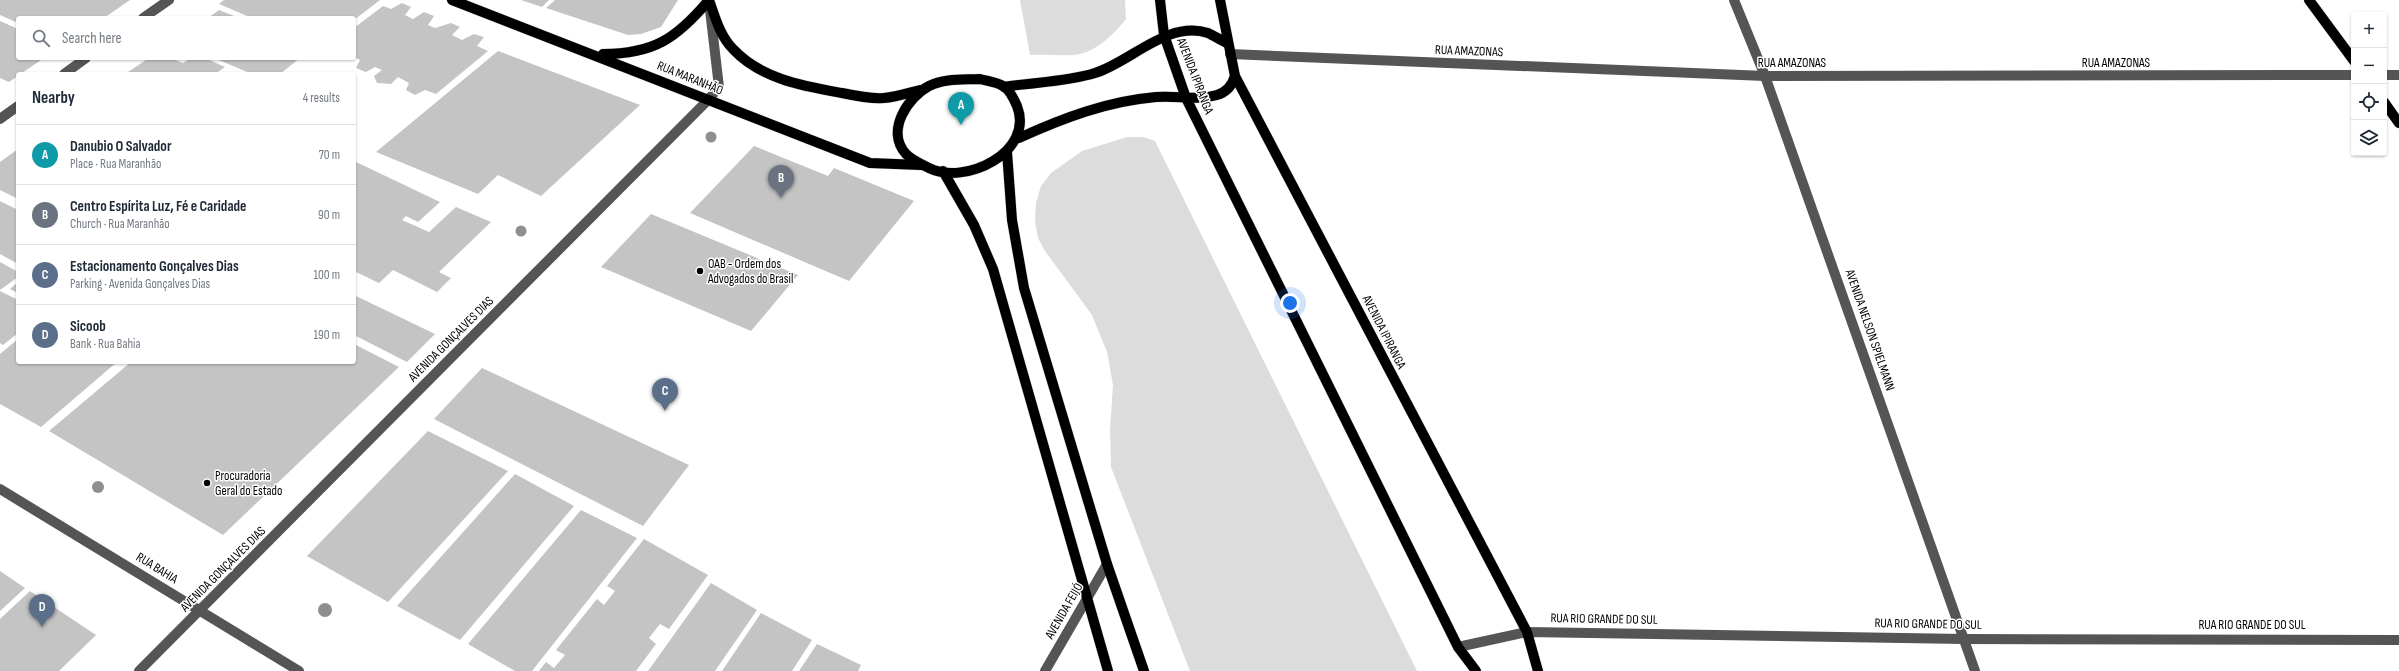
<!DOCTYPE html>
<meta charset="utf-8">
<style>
body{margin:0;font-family:"Sofia Sans Condensed",sans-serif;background:#f2f2f3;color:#1f2937}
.controls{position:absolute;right:12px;top:12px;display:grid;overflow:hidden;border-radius:4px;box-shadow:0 1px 3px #0004}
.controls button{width:36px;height:36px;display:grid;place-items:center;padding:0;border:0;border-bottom:1px solid #e0e1e3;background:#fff;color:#1f2937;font:20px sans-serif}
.you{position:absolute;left:1290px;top:303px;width:14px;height:14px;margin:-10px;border:3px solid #fff;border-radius:50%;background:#1a73e8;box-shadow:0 0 0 6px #1a73e833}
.badge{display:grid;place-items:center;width:26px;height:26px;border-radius:50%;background:#000;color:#fff;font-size:13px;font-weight:700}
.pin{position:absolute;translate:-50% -33px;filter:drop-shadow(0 1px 2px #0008)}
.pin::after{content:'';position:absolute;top:21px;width:14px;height:12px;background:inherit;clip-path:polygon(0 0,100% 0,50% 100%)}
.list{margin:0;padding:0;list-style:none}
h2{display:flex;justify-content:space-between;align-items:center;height:52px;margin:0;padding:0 16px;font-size:17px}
h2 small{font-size:13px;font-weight:400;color:#747a83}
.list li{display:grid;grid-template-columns:26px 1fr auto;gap:12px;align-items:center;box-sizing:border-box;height:60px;padding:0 16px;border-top:1px solid #e0e1e3}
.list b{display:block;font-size:15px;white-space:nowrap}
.list p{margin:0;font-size:13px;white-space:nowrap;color:#747a83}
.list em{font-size:13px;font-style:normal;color:#747a83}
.icon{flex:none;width:22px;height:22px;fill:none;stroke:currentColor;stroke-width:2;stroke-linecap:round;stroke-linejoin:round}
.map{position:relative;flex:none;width:2399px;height:671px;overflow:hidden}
.search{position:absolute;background:#fff;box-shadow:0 1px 3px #0004;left:16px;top:16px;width:340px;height:44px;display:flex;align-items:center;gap:10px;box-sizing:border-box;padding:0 14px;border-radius:4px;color:#747a83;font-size:15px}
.panel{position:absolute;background:#fff;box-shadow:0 1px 3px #0004;left:16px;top:72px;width:340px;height:292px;border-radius:4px}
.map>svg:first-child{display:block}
.green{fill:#dcdcdc}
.building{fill:#c4c4c4}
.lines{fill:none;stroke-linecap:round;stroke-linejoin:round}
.major-casing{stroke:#dbdbdb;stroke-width:11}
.minor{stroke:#555;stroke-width:10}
.major{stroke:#000;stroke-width:10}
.tree{fill:#8f8f8f}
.poi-dot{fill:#000;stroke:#fff;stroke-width:1.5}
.labels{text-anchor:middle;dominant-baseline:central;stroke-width:3;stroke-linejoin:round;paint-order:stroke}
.street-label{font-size:13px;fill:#000;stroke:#fff}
.poi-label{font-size:13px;fill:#000;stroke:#fff;text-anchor:start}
</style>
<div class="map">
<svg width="2399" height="671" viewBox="0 0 2399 671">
<rect width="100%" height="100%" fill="#fff"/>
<g class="green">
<path d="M1020 0H1125L1126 19C1115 33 1098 50 1080 54 1065 57 1046 54 1030 55Z"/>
<polygon points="1127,137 1143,137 1155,141 1417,671 1190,671 1111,467 1110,430 1113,385 1107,352 1092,315 1045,251 1038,238 1035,221 1036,203 1041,186 1051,173 1082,151"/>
</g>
<g class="building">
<polygon points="0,0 130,0 104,18 18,18 18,23 0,15"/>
<polygon points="224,0 380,0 354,20 354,18 252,18 219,4"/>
<polygon points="521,0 549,0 542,7"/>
<polygon points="555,0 678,0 661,27 641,34 628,35 546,8"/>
<polygon points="402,3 411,7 405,15 413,19 424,12 434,16 428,25 435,28 451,23 460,27 452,35 462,40 474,34 484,37 477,46 488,51 436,94 425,90 415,95 406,90 409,83 398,77 391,84 377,83 374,76 382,70 375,67 366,72 356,68 360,60 354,57 354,28 383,6 391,9"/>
<polygon points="219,10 239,18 208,18"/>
<polygon points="0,21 18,29 18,58 44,58 9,82 0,78"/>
<polygon points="498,51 640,105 541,196 498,175 478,194 376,152"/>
<polygon points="149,58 170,58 183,63 191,58 205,58 225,67 215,74 125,74"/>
<polygon points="214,58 300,58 280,74 252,74"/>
<polygon points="754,146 828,176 834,168 914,201 849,281 690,213"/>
<polygon points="18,149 18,199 0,190 0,162"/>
<polygon points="354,161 440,202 418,222 406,216 402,220 429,232 456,207 491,222 439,272 451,278 437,292 393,270 379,283 354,271"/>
<polygon points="0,201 18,210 18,264 0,254"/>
<polygon points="651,214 798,275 751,331 601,267"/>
<polygon points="0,262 18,272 18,277 0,290"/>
<polygon points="18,282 18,293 10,289"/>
<polygon points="0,291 18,300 18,333 3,345 0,343"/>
<polygon points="354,295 435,334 407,362 354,335"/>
<polygon points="18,339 18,362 117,362 41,427 0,404 0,354"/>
<polygon points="354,344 399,367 223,535 49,431 131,362 354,362"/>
<polygon points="482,368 689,465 643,526 434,419"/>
<polygon points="428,431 508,471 388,602 307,556"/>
<polygon points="515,474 574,506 460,640 397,606"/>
<polygon points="581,510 637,538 532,671 515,671 468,644"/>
<polygon points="644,539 708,575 669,629 660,624 649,638 656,644 636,671 539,671 546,662 554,668 565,655 556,650 597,599 604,605 615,591 607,586"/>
<polygon points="0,571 25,588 0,611"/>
<polygon points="711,583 757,610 715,671 648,671"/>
<polygon points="30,591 96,635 59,671 0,671 0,619"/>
<polygon points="761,613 812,640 792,671 722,671"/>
<polygon points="817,644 861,665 858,671 799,671"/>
</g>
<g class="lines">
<g class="major-casing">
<g id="major">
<polyline points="452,0 870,163 921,165"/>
<path d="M709 0C715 17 720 36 733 49 761 79 803 86 842 93 856 96 870 99 884 98 896 97 908 93 920 90"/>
<polyline points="1160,0 1164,35 1186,98 1458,647 1476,671"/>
<polyline points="1220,0 1235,76 1527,632 1538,671"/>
<polyline points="2309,0 2354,61"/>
<path d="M603 54C654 54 677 38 709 0"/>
<path d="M980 79C987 81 997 82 1003 86 1010 90 1014 99 1017 106 1035 152 965 186 929 168 921 164 912 160 906 154 885 131 908 97 929 86 945 78 963 80 980 79Z"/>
<path d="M1004 87C1034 82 1066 82 1095 73 1131 62 1167 20 1208 33 1214 36 1221 40 1227 43"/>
<polyline points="2384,102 2399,123"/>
<path d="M1019 138C1063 118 1108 101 1156 97 1177 95 1197 101 1217 95 1227 92 1232 86 1235 76"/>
<polyline points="1007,152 1012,220 1024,288 1107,564 1144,671"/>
<polyline points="943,171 974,225 993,269 1108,671"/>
</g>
</g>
<g class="minor">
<polyline points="1734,0 1765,76 1975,671"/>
<polyline points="143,18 169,0"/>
<polyline points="1230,54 1765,76 2354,75"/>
<polyline points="64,74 86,58"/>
<polyline points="2384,75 2399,75"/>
<polyline points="0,119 18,106"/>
<polyline points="0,489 299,671"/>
<polyline points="1458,647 1527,632 1964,639 2399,640"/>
<polyline points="139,671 708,100 719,87 710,10"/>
<polyline points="1045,671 1107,564"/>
</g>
<use href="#major" class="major"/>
</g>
<g class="tree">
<circle cx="711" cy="137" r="5.5"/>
<circle cx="521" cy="231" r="5.5"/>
<circle cx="98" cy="487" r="6"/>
<circle cx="325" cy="610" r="7"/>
</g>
<g class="poi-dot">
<circle cx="700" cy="271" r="4"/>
<circle cx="207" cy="483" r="4"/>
</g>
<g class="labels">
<g class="street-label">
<text transform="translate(1469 51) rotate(2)">RUA AMAZONAS</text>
<text x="1792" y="63">RUA AMAZONAS</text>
<text x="2116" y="63">RUA AMAZONAS</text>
<text transform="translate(1195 76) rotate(69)">AVENIDA IPIRANGA</text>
<text transform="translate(690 78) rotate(22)">RUA MARANHÃO</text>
<text transform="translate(1870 330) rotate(71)">AVENIDA NELSON SPIELMANN</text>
<text transform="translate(1384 332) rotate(63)">AVENIDA IPIRANGA</text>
<text transform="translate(451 339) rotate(-45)">AVENIDA GONÇALVES DIAS</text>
<text transform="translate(157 568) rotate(32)">RUA BAHIA</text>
<text transform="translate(223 569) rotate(-45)">AVENIDA GONÇALVES DIAS</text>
<text transform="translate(1064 611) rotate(-60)">AVENIDA FEIJÓ</text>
<text transform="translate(1604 619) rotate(1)">RUA RIO GRANDE DO SUL</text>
<text transform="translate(1928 624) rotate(1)">RUA RIO GRANDE DO SUL</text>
<text x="2252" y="625">RUA RIO GRANDE DO SUL</text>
</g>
<g class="poi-label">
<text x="708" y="264">OAB - Ordem dos<tspan x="708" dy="15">Advogados do Brasil</tspan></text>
<text x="215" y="476">Procuradoria<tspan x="215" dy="15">Geral do Estado</tspan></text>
</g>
</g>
</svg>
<div class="controls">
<button>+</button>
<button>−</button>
<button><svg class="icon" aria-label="locate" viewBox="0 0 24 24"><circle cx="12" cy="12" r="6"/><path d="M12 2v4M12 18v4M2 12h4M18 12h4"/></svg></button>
<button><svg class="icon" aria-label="layers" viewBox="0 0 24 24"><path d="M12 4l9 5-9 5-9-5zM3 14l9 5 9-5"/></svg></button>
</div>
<div class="you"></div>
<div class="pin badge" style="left:961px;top:125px;background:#0f9aa8">A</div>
<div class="pin badge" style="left:781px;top:198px;background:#6b7280">B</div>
<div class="pin badge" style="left:665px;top:411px;background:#5c6f8a">C</div>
<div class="pin badge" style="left:42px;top:627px;background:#5c6f8a">D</div>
<div class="search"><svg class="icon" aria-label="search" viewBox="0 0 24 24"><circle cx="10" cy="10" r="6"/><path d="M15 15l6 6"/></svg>Search here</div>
<section class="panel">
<h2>Nearby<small>4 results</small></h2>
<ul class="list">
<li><span class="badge" style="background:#0f9aa8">A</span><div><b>Danubio O Salvador</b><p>Place · Rua Maranhão</p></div><em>70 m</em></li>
<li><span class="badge" style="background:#6b7280">B</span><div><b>Centro Espírita Luz, Fé e Caridade</b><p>Church · Rua Maranhão</p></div><em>90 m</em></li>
<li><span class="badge" style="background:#5c6f8a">C</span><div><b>Estacionamento Gonçalves Dias</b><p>Parking · Avenida Gonçalves Dias</p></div><em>100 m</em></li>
<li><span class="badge" style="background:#5c6f8a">D</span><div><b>Sicoob</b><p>Bank · Rua Bahia</p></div><em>190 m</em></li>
</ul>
</section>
</div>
